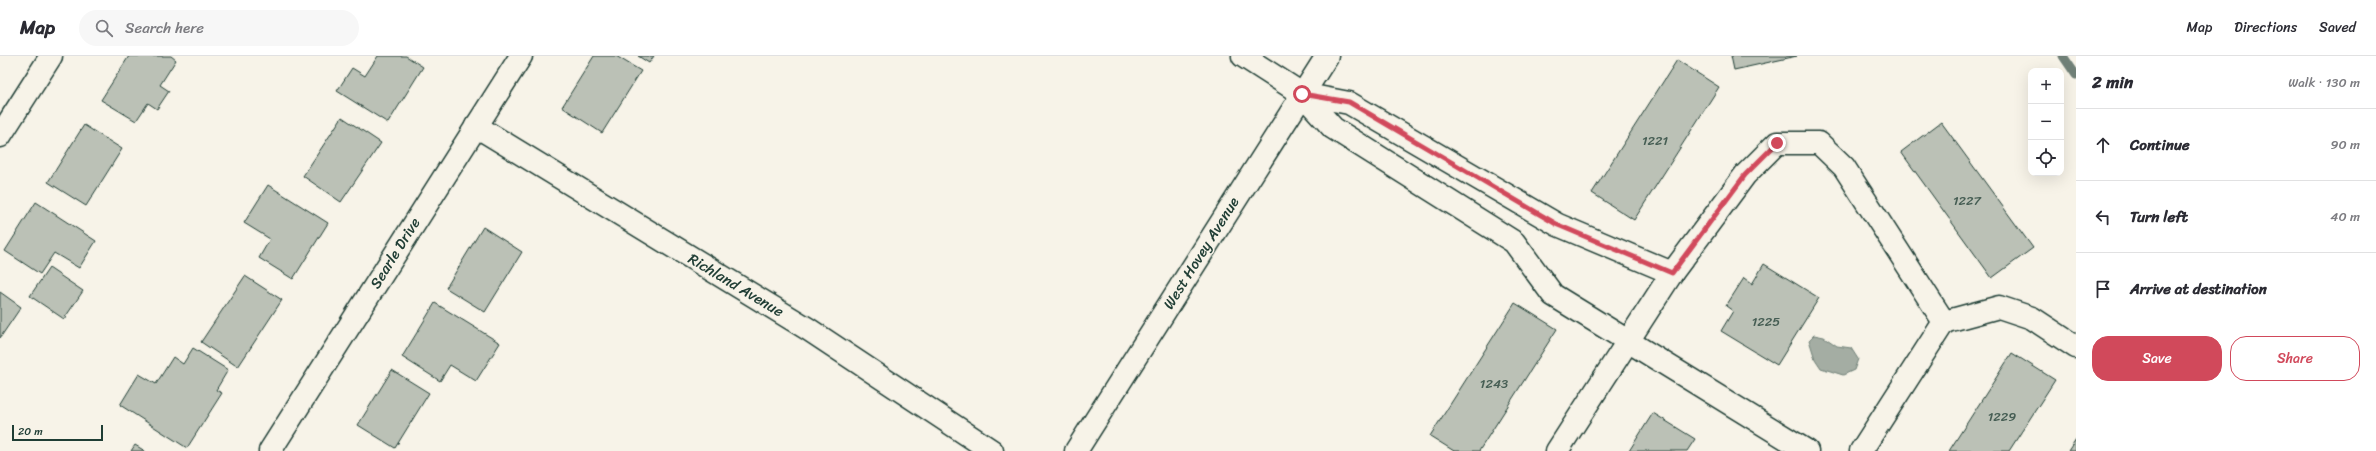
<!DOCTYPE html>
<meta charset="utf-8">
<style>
body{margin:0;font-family:Sriracha,sans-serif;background:#f7f7f7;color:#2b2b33}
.controls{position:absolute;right:12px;top:12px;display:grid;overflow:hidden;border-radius:8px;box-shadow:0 4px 16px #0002}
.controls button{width:36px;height:36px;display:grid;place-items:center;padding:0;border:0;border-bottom:1px solid #e1e1e2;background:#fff;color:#2b2b33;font:20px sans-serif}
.scale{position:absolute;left:12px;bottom:10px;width:91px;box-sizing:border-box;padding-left:4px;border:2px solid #1f3d34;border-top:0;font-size:11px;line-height:14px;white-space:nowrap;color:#1f3d34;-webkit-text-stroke:3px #f7f3e8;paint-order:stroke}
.stop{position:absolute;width:12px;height:12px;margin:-9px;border:3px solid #d1495b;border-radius:50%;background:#fff}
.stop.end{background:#d1495b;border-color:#fff;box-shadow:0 1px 4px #0008}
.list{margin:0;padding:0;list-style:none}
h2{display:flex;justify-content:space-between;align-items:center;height:52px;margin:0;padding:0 16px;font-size:17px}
h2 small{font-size:13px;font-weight:400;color:#7c7c81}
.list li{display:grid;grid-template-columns:26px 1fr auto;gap:12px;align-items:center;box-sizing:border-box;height:72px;padding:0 16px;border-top:1px solid #e1e1e2}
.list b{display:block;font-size:15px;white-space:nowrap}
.list em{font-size:13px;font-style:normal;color:#7c7c81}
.actions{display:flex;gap:8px;padding:12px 16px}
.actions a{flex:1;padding:9px 0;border:1px solid #d1495b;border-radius:16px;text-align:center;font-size:14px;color:#d1495b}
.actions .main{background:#d1495b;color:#fff}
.icon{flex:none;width:22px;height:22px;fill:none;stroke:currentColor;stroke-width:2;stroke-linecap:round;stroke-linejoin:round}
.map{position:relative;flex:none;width:2076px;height:395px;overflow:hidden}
header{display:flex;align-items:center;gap:24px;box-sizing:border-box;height:56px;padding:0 20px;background:#fff;border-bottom:1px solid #e1e1e2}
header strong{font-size:19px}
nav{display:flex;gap:22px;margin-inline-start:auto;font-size:14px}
.search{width:280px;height:36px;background:#f7f7f7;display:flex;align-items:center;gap:10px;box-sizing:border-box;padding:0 14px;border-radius:22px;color:#7c7c81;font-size:15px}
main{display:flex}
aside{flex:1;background:#fff}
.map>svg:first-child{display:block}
.water{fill:#a4ada3;stroke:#6f8077}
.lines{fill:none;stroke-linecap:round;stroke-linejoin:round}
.stream{stroke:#6f8077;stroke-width:9}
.building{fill:#bbc1b6;stroke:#1f3d34}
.minor-casing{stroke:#1f3d34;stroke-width:25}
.major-casing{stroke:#1f3d34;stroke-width:25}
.minor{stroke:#f7f3e8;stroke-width:22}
.major{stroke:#f7f3e8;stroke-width:22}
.route{stroke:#d1495b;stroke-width:5}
.labels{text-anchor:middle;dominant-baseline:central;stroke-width:3;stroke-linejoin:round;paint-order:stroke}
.number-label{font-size:13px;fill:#465e54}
.street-label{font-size:15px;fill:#1f3d34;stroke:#f7f3e8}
</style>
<header>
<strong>Map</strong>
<div class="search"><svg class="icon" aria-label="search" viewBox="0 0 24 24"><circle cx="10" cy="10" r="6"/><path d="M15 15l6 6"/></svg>Search here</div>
<nav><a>Map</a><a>Directions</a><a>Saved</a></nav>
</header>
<main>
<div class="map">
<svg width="2076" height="395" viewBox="0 0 2076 395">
<rect width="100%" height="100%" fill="#f7f3e8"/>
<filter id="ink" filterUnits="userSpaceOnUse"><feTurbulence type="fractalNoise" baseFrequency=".025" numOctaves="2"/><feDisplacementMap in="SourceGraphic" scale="8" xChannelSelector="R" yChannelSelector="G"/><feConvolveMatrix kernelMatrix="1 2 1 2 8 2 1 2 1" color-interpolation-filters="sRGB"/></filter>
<g filter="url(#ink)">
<polygon class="water" points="1814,279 1824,281 1837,290 1851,292 1858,303 1854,314 1843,319 1821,312 1815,303 1809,284"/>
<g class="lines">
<polyline class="stream" points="2063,0 2076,19"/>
</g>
<g class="building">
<polygon points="129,0 171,0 176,4 160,29 169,35 157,53 148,47 136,65 101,44"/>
<polygon points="378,0 406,0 423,11 388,67 337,35 352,12 365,20"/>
<polygon points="594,0 616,0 641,15 602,77 562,51"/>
<polygon points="638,0 654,0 649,7"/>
<polygon points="1731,0 1797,0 1734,14"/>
<polygon points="1677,4 1719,31 1634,164 1592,137"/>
<polygon points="342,61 381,87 341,146 303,120"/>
<polygon points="1941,66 2033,192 1992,222 1901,96"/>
<polygon points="84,69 122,93 86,150 48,126"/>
<polygon points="268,129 328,167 293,223 259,202 270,183 244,167"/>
<polygon points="36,146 96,185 79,212 54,197 40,218 5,195"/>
<polygon points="483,171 522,196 485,256 446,232"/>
<polygon points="1764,208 1819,242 1777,309 1721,275 1733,255 1726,250 1744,222 1752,228"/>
<polygon points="49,212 83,235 64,263 30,240"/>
<polygon points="245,220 282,244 238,311 201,286"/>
<polygon points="0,236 21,251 0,282"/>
<polygon points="435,247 500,287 476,325 450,309 440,325 402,301"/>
<polygon points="1515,247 1557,273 1479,395 1454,395 1430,380"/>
<polygon points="193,292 228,314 216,334 222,337 187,392 120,349 139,318 156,328 173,301 183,308"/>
<polygon points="2012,297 2055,324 2009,395 1949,395"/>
<polygon points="392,314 429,337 395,392 358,369"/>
<polygon points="1653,357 1695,383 1687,395 1629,395"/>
<polygon points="2076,383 2076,395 2068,395"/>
<polygon points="135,389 145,395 131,395"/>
</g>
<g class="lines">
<g class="minor-casing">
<g id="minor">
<polyline points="1243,0 1302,38 1333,72 1514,186 1553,239 1807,395"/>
<polyline points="1302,38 1349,47 1558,169 1672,217"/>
<polyline points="476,70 808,273 992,395"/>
<polyline points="0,80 51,0"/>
<polyline points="270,395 521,0"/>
<polyline points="1557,395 1672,217 1745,119 1777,87 1819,87 1844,111 1944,266 1999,251 2032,262 2076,291"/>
<polyline points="1861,395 1944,266"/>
</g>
</g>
<g class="major-casing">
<polyline id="major" points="1076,395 1327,0"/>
</g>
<use href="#minor" class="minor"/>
<use href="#major" class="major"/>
</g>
</g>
<g class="lines" filter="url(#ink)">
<polyline class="route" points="1302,38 1349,46 1558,169 1672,217 1745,119 1777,87"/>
</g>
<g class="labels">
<g class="number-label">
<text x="1655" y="84">1221</text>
<text x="1967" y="144">1227</text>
<text x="1766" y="265">1225</text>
<text x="1494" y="327">1243</text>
<text x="2002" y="360">1229</text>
</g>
<g class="street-label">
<text transform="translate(395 197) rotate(-58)">Searle Drive</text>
<text transform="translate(1201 197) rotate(-58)">West Hovey Avenue</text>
<text transform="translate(736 229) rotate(31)">Richland Avenue</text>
</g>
</g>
</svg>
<div class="controls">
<button>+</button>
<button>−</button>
<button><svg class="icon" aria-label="locate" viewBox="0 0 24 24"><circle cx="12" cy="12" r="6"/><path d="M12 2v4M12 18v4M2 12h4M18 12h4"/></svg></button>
</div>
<div class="scale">20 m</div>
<div class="stop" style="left:1302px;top:38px"></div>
<div class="stop end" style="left:1777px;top:87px"></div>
</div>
<aside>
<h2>2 min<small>Walk · 130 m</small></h2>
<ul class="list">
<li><svg class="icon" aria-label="ahead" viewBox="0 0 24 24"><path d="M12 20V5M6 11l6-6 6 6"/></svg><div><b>Continue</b></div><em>90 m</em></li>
<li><svg class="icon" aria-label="left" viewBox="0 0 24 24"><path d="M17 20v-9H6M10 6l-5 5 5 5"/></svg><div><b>Turn left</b></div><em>40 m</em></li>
<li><svg class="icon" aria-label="arrive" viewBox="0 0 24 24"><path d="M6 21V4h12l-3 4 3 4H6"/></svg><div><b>Arrive at destination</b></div></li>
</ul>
<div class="actions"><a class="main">Save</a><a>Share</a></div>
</aside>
</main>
